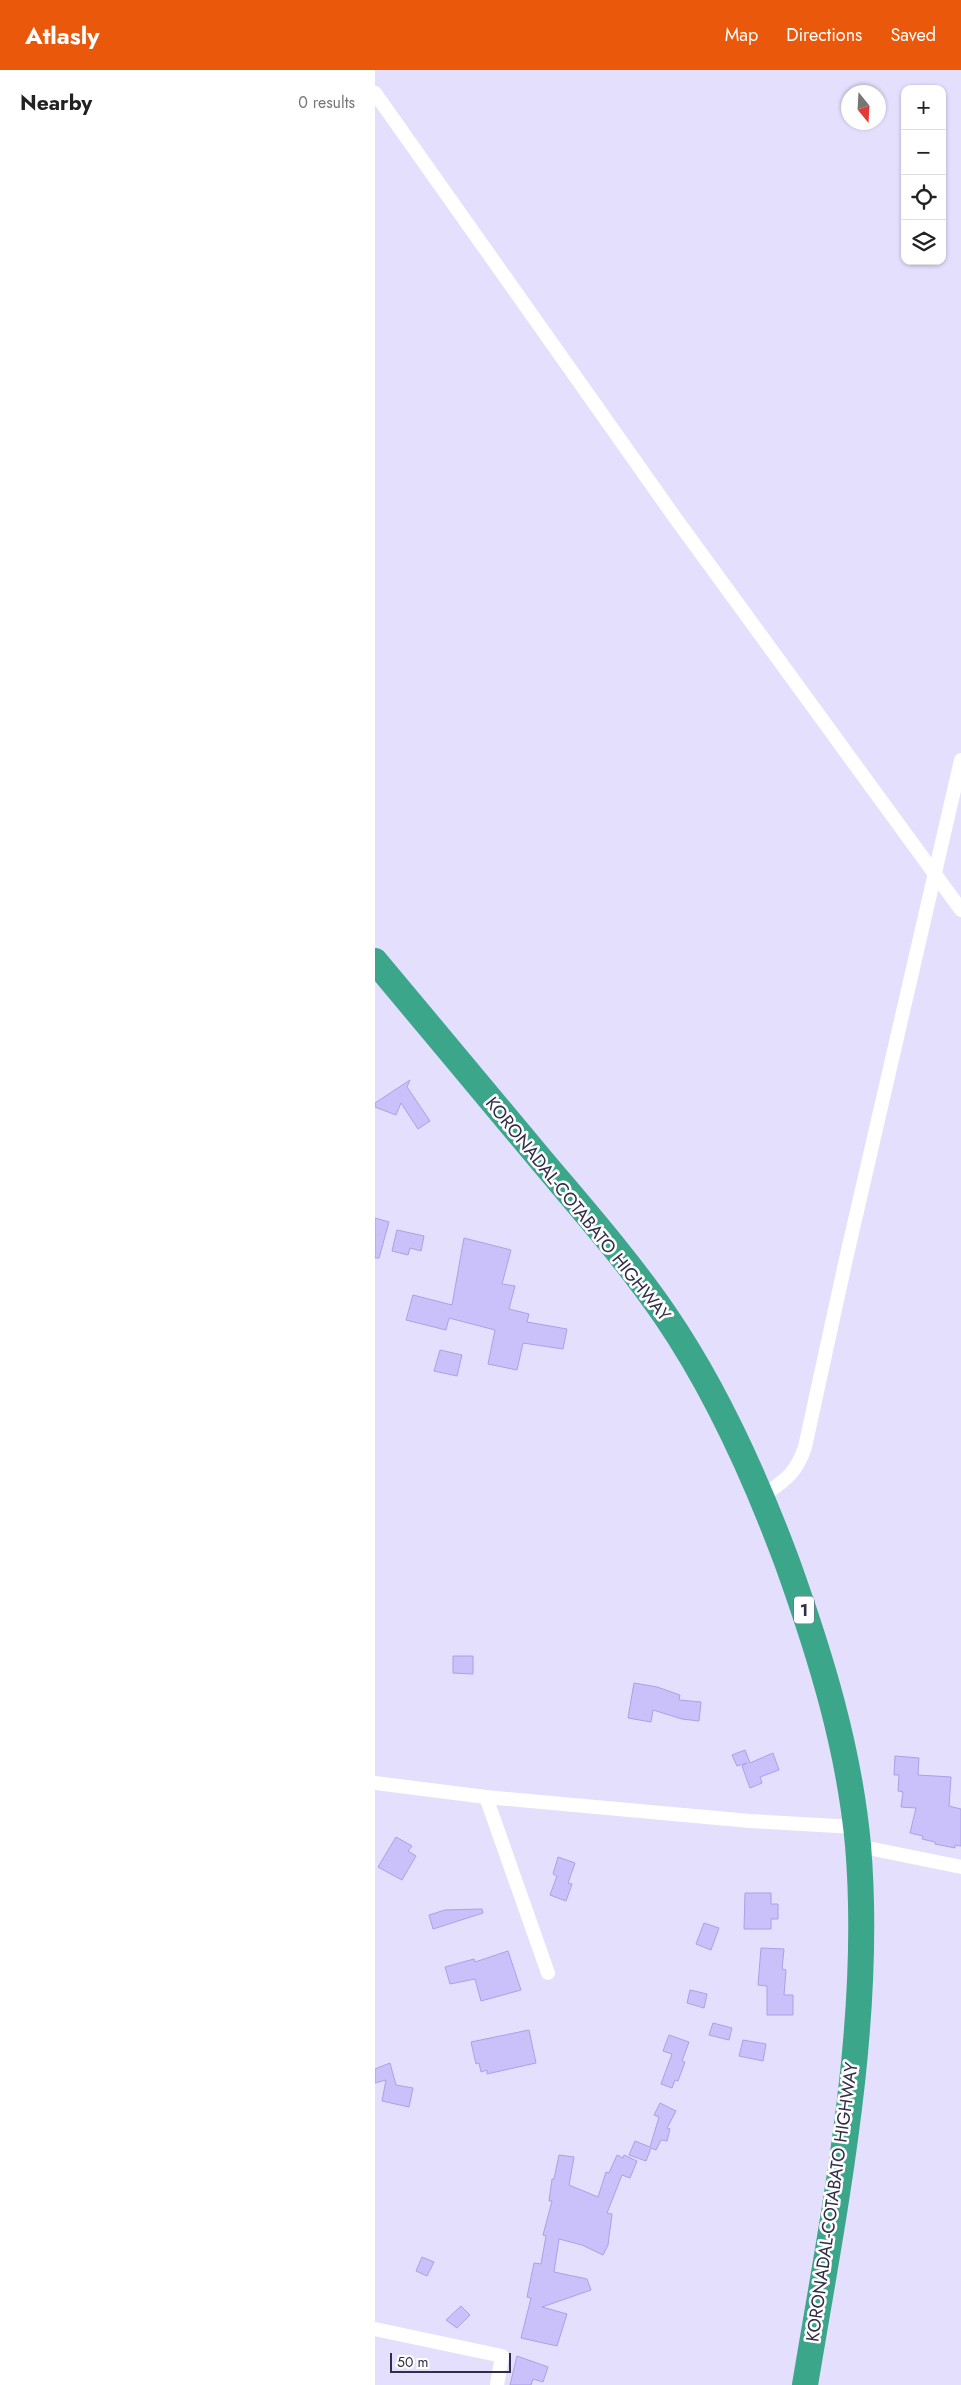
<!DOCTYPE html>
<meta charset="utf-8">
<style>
body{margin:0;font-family:Jost,sans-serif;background:#f2f2f2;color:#222}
.controls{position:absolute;right:15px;top:15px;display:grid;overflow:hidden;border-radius:10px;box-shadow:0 1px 4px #0004}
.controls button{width:45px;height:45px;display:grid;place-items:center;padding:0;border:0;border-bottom:1px solid #e0e0e0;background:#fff;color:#222;font:25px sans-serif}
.compass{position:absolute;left:466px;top:15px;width:45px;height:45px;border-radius:50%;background:#fff;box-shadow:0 1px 4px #0004;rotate:162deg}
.scale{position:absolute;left:15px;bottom:12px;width:121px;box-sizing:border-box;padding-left:5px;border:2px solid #322d49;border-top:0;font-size:14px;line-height:18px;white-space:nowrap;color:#322d49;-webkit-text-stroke:4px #fff;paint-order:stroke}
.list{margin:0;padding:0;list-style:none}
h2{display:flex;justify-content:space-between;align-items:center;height:65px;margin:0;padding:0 20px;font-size:21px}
h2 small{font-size:16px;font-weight:400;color:#767676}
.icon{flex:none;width:28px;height:28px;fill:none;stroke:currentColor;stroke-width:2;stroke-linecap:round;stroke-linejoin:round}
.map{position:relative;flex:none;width:586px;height:2315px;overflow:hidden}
header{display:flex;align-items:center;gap:30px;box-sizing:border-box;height:70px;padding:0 25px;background:#ea580c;color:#fff}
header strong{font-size:24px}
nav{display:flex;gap:28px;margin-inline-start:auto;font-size:18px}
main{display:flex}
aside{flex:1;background:#fff}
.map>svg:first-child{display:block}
.building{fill:#cac1fa;stroke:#aca0e6}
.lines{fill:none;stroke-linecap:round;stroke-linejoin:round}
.street{stroke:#fff;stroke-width:14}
.highway{stroke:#3ca68a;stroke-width:26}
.labels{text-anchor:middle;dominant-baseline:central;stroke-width:5;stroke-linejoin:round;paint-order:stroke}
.shield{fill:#fff;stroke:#706c80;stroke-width:1}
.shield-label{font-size:16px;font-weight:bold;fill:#322d49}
.street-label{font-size:18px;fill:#322d49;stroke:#fff}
</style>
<header>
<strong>Atlasly</strong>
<nav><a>Map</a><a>Directions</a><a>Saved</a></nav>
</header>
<main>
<aside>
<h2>Nearby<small>0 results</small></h2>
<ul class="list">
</ul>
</aside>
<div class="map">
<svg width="586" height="2315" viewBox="0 0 586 2315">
<rect width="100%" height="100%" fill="#e3dffd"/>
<g class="building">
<polygon points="35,1010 32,1017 55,1051 43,1059 26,1033 21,1045 0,1037 0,1033"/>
<polygon points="0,1148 14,1152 4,1188 0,1188"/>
<polygon points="22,1160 49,1166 46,1181 35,1178 33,1185 17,1181"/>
<polygon points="89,1168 136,1180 127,1214 140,1216 134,1239 154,1244 152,1252 192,1259 188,1279 148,1273 142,1300 113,1294 120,1260 74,1248 71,1260 31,1250 38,1225 77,1235"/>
<polygon points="65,1280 87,1285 82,1306 59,1301"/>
<polygon points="78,1586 98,1586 98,1604 78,1603"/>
<polygon points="259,1613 282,1617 305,1625 304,1630 326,1632 324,1651 307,1649 278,1640 276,1652 253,1648"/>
<polygon points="370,1680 375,1693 398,1683 404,1700 385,1707 387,1713 375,1718 367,1696 372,1693 362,1696 357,1685"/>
<polygon points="520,1686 544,1688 543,1705 576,1707 574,1736 586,1739 586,1776 580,1775 580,1778 560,1774 560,1772 547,1769 548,1766 535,1763 541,1738 526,1737 528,1722 523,1721 524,1705 519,1705"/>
<polygon points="21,1767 37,1776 33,1781 41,1786 27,1810 3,1797"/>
<polygon points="183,1787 200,1793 193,1813 197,1814 191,1831 175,1825 182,1806 178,1804"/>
<polygon points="370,1823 396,1823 396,1834 403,1834 403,1849 396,1849 396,1859 369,1859"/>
<polygon points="107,1839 108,1843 58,1859 54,1845 70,1840"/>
<polygon points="329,1853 344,1858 336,1880 321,1874"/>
<polygon points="386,1878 409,1879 407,1899 411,1900 409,1925 418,1925 418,1945 392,1945 392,1916 383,1915"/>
<polygon points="133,1881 146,1920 106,1931 100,1909 75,1914 70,1897 99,1889 100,1892"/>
<polygon points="315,1920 332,1924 329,1938 312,1933"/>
<polygon points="338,1953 357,1958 354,1970 334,1965"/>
<polygon points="154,1960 161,1993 112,2004 112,2000 106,2002 104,1993 101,1994 96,1972"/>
<polygon points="294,1965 314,1972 307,1991 310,1992 303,2011 300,2010 297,2018 286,2014 297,1984 288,1981"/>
<polygon points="368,1970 391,1974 388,1991 364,1986"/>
<polygon points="15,1993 21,2015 38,2018 34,2037 7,2031 11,2010 0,2013 0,1999"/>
<polygon points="285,2033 301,2041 292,2058 295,2059 292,2071 286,2070 281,2080 276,2078 271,2091 254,2085 260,2071 275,2077 284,2047 279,2045"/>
<polygon points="184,2085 199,2087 194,2115 223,2127 231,2102 234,2103 242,2085 248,2088 249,2085 262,2091 255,2108 247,2105 232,2143 237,2144 233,2175 228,2185 207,2175 184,2169 179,2202 212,2209 216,2220 167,2237 192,2244 182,2276 146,2268 156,2228 152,2227 159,2193 166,2194 171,2166 168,2165 177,2131 174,2131 177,2109 179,2109"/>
<polygon points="47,2187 59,2192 52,2206 41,2201"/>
<polygon points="86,2236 95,2245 82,2258 71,2250"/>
<polygon points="142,2286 173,2297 168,2312 158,2309 156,2315 135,2315"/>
</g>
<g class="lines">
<g class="street">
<polyline points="0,23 301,449 586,840"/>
<path d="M388 1426C410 1410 421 1404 430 1377L471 1189 586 690"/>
<polyline points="0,1713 111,1727 375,1751 480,1757"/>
<polyline points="111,1727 173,1903"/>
<polyline points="483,1776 586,1797"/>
<polyline points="0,2259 127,2286 122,2315"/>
</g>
<path class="highway" d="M0 891C56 958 111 1024 167 1091 209 1141 253 1191 290 1245 342 1321 380 1406 412 1492 445 1584 474 1677 483 1775 498 1953 459 2140 430 2315"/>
</g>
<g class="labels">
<rect class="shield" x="419" y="1526.5" width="20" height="27" rx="4"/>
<g class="shield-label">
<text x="429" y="1540">1</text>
</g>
<g class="street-label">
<text transform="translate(203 1139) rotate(51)">KORONADAL-COTABATO HIGHWAY</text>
<text transform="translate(457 2132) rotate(-82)">KORONADAL-COTABATO HIGHWAY</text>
</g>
</g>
</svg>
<div class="controls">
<button>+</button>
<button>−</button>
<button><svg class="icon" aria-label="locate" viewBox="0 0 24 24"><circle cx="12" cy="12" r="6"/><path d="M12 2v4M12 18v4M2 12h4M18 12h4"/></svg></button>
<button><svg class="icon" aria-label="layers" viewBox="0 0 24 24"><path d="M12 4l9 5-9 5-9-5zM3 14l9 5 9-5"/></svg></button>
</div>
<svg class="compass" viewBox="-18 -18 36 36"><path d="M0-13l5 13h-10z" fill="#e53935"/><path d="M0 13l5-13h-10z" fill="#767676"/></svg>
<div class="scale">50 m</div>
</div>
</main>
